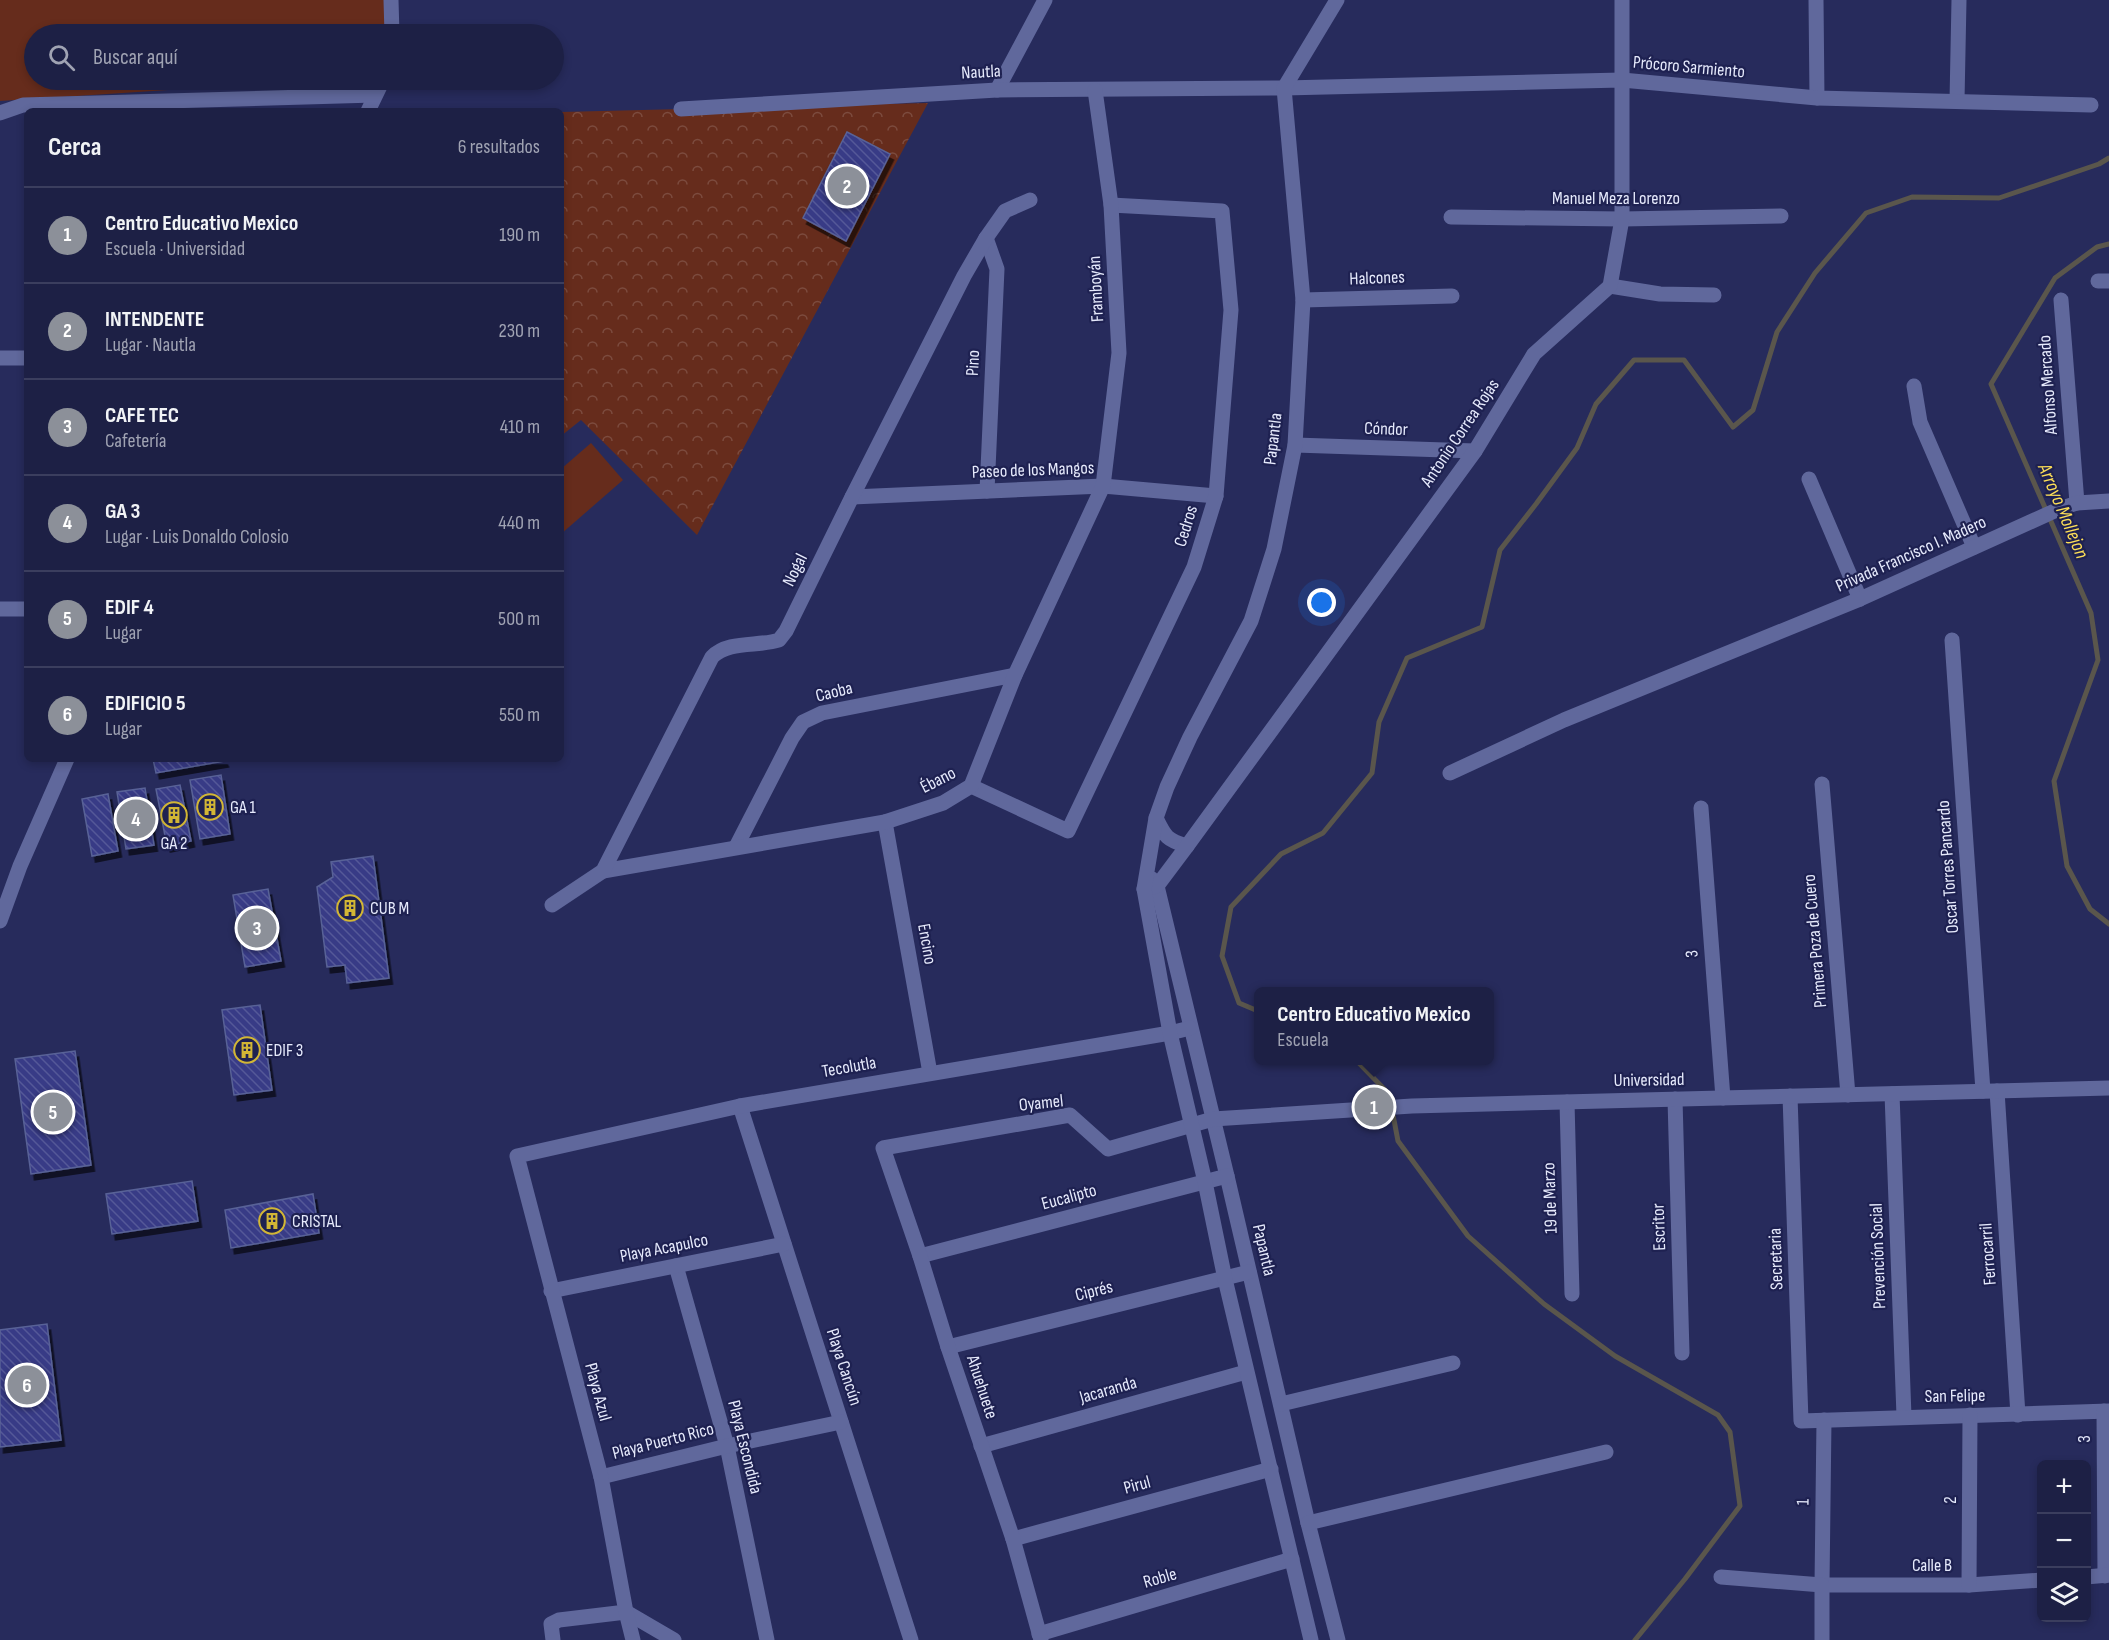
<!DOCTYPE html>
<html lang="es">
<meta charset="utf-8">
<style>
body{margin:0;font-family:"Sofia Sans Condensed",sans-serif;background:#2a2d50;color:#f1f3f6}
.controls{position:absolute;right:18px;bottom:18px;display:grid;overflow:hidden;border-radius:9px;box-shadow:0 3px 9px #0003}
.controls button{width:54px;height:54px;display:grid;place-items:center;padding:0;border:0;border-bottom:2px solid #3b3e5e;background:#1d2045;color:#f1f3f6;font:30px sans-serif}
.you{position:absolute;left:1322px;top:603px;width:21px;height:21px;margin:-15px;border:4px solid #fff;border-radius:50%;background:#1a73e8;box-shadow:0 0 0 9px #1a73e833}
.badge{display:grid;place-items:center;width:39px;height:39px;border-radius:50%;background:#8c9099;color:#fff;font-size:20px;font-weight:700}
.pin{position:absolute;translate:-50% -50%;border:3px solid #fff;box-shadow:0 2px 6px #0006}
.popup{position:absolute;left:1254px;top:987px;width:240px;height:78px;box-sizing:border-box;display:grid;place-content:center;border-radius:9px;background:#1d2045;filter:drop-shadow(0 2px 4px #0005);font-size:20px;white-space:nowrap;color:#a0a3b3}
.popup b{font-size:22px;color:#f1f3f6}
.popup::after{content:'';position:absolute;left:50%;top:100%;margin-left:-12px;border:12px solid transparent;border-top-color:#1d2045}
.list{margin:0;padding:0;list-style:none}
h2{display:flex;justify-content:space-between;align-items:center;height:78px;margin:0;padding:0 24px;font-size:26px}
h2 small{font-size:20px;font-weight:400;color:#a0a3b3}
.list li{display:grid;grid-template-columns:39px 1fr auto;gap:18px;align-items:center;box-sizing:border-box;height:96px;padding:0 24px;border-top:2px solid #3b3e5e}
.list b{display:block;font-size:22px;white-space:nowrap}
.list p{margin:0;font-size:20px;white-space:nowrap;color:#a0a3b3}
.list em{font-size:20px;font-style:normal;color:#a0a3b3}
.icon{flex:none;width:33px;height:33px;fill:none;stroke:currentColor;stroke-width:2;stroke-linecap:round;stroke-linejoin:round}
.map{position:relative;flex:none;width:2109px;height:1640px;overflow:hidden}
.search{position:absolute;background:#1d2045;box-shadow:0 3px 9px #0003;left:24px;top:24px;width:540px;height:66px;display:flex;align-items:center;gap:15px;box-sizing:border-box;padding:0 21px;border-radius:33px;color:#a0a3b3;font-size:22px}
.panel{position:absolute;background:#1d2045;box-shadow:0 3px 9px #0003;left:24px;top:108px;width:540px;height:654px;border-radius:9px}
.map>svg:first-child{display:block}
.grass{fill:#662c1c}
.park{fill:url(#park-crowns)}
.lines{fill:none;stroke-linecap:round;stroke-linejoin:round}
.stream{stroke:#5a564c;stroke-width:5}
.building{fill:url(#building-back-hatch);stroke:#596297;stroke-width:1.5;filter:url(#shadow)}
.minor{stroke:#60689c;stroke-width:15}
.labels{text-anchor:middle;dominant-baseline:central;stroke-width:4.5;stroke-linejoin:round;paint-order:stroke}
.street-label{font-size:18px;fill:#e6eafc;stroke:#1e2151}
.poi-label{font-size:18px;fill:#e6eafc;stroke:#1e2151;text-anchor:start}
.water-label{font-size:20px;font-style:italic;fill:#fcde58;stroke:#1e2151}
</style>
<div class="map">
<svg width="2109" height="1640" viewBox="0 0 2109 1640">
<defs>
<pattern id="park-crowns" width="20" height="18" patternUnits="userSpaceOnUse" patternTransform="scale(1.5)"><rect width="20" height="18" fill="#662c1c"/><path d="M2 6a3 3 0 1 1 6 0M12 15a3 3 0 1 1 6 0" fill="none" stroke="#7c4b3e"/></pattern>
<pattern id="building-back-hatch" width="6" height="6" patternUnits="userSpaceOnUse" patternTransform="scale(1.5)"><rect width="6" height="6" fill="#373b86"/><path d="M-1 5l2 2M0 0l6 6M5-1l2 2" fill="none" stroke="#545898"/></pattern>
<filter id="shadow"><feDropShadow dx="3.5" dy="6" stdDeviation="0" flood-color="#0009"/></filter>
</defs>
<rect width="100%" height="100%" fill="#272b5c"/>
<g class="grass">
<polygon points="0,0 388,0 385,34 34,34 34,80 320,80 0,101"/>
<polygon points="591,443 623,480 561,534 561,469"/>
</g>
<polygon class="park" points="928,103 697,535 581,420 561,436 561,112"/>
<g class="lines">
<g class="stream">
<polyline points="2109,244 2097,247 2055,278 1991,384 2091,613 2098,660 2054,781 2067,866 2090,909 2109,924"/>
<polyline points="1258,1011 1239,1003 1222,956 1231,907 1281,854 1323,833 1372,773 1379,722 1407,658 1482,627 1500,550 1536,504 1577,448 1596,404 1634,360 1684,360 1733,427 1753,410 1777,332 1815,273 1866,213 1912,197 1999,198 2099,164 2109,158"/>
<polyline points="1356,1060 1389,1094 1398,1141 1468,1236 1544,1304 1615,1356 1718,1415 1730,1432 1740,1506 1685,1579 1635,1640"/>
</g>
</g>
<g class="building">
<polygon points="847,132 890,154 846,241 803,218"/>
<polygon points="153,759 224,759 225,761 156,773"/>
<polygon points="221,775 230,834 200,839 190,780"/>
<polygon points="180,785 191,841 167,846 156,789"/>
<polygon points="145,788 154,845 126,849 117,792"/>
<polygon points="108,794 118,851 92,856 82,799"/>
<polygon points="373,856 389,978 347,983 345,965 327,967 317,887 333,877 331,862"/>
<polygon points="268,889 281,961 245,967 233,895"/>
<polygon points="260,1005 272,1090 234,1095 222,1010"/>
<polygon points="75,1051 91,1165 31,1174 15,1059"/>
<polygon points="192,1181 198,1221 112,1234 106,1194"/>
<polygon points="313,1194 319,1233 231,1248 225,1210"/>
<polygon points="47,1324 61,1440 0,1447 0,1330"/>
</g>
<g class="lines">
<g class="minor">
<polyline points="391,0 392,34"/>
<polyline points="1816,0 1817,98"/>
<polyline points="997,90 1045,0"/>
<polyline points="1957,101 1959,0"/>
<polyline points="681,109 997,90 1284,88 1622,80 1817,98 2091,105"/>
<polyline points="368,111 383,80"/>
<polyline points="0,113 23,105 375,95"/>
<polyline points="1451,217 1622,219 1781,216"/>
<polyline points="986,238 997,269 987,491"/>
<polyline points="2098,281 2109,281"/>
<polyline points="1610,286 1660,294 1714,295"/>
<polyline points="1303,300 1452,296"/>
<polyline points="2061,300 2077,503"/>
<polyline points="0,358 27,358"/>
<polyline points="1914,386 1920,422 1974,547"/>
<polyline points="1295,445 1475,451"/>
<polyline points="1809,479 1860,599"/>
<polyline points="852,497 1103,486 1216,496"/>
<polyline points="0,609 27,609"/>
<polyline points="1952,640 1983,1091"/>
<polyline points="1450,773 1564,720 1860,599 2059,509 2077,503 2109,501"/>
<polyline points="1822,784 1848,1095"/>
<polyline points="971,786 1068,831 1194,567 1216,496 1231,310 1222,211 1111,205"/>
<polyline points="1701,808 1723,1098"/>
<path d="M1156 818C1165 837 1167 840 1187 846"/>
<polyline points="885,822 930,1073"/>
<polyline points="736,847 792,738 803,722 822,713 1015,675"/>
<polyline points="603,871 885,822 943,803 971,786 1015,675 1103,486 1119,353 1111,205 1095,90"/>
<polyline points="1152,879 1157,886 1227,1176 1308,1523 1338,1640"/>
<polyline points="1144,889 1157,886 1187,846 1475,451 1534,354 1610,286 1622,219 1622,0"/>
<path d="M552 905 603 871 712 657C729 640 758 647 779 640L786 631 852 497 964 276 986 238 1005 211 1030 200"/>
<polyline points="0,921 20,866 67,759"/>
<polyline points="1997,1091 2018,1415"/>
<polyline points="1892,1094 1904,1416"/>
<polyline points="1790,1096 1801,1421 2109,1411"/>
<polyline points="1675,1099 1682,1353"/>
<polyline points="1567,1102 1572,1294"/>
<polyline points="740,1106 911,1640"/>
<polyline points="920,1256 1227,1176"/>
<polyline points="676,1266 727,1446 767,1640"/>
<polyline points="551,1291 784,1244"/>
<polyline points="948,1347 1249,1272"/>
<polyline points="1281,1404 1453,1363"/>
<polyline points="2104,1411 2105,1576"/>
<polyline points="1824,1420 1822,1585 1969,1585 2042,1580"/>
<polyline points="981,1446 1246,1372"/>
<polyline points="601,1477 727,1446 841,1422"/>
<polyline points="1308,1523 1606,1452"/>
<polyline points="1013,1539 1271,1469"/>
<polyline points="1721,1577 1822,1585 1822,1640"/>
<polyline points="2086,1577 2109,1575"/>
<polyline points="1969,1585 1970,1415"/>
<polyline points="1039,1634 1292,1559"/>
<polyline points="553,1640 551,1624 559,1620 626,1612 674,1640"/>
<polyline points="633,1640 626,1612 601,1477 517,1156 740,1106 1170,1033 1190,1028"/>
<polyline points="1041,1640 1013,1539 948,1347 920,1256 883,1148 1070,1115 1108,1149 1213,1119 1412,1106 2109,1088"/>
<polyline points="1311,1640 1225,1279 1205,1182 1170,1033 1144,889 1156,818 1167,787 1190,737 1251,621 1274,549 1295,445 1303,300 1284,88 1337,0"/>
</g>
</g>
<defs>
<g id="building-ring" transform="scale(1.35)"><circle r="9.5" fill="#1e2151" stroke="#d2b635" stroke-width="1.5"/><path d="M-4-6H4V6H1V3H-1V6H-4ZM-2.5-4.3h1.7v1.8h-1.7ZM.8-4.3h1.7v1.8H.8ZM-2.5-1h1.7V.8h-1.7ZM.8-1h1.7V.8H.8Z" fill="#d2b635"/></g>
</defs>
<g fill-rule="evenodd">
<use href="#building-ring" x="210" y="807"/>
<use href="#building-ring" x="174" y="815"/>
<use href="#building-ring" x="350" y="908"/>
<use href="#building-ring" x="247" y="1050"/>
<use href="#building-ring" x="272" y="1221"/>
</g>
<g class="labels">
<g class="street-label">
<text transform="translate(1689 67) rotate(5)">Prócoro Sarmiento</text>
<text transform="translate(981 72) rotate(-3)">Nautla</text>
<text x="1616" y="198">Manuel Meza Lorenzo</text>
<text transform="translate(1377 278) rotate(-2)">Halcones</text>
<text transform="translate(1096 289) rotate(-93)">Framboyán</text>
<text transform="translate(973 363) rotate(-87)">Pino</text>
<text transform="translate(2048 385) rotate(-94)">Alfonso Mercado</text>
<text transform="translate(1386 429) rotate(2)">Cóndor</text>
<text transform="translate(1460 433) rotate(-56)">Antonio Correa Rojas</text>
<text transform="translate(1273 439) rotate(-83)">Papantla</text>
<text transform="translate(1033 470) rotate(-2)">Paseo de los Mangos</text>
<text transform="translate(1186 526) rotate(-73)">Cedros</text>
<text transform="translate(1911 554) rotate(-24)">Privada Francisco I. Madero</text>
<text transform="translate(795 570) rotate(-64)">Nogal</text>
<text transform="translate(834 692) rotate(-14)">Caoba</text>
<text transform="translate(938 780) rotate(-27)">Ébano</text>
<text transform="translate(1948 867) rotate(-94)">Oscar Torres Pancardo</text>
<text transform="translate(1815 941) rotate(-95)">Primera Poza de Cuero</text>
<text transform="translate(927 944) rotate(80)">Encino</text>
<text transform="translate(1692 954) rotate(-94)">3</text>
<text transform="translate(849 1067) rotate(-10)">Tecolutla</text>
<text transform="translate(1649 1080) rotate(-1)">Universidad</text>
<text transform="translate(1041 1103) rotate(-6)">Oyamel</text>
<text transform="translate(1069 1197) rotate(-15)">Eucalipto</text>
<text transform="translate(1550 1198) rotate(-92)">19 de Marzo</text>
<text transform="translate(1659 1227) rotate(-92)">Escritor</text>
<text transform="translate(664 1248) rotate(-11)">Playa Acapulco</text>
<text transform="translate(1264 1250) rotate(77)">Papantla</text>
<text transform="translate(1988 1254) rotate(-94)">Ferrocarril</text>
<text transform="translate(1878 1256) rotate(-92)">Prevención Social</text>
<text transform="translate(1776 1259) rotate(-92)">Secretaria</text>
<text transform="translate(1094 1291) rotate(-14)">Ciprés</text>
<text transform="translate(844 1367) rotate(72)">Playa Cancún</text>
<text transform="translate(982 1387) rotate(72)">Ahuehuete</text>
<text transform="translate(1108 1390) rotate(-16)">Jacaranda</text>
<text transform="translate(598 1392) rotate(75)">Playa Azul</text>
<text transform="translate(1955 1396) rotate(-1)">San Felipe</text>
<text transform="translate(2084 1439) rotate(-90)">3</text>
<text transform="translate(663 1441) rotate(-14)">Playa Puerto Rico</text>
<text transform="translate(745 1447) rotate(76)">Playa Escondida</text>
<text transform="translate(1137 1485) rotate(-15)">Pirul</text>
<text transform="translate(1950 1500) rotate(-90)">2</text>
<text transform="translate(1803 1502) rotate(-89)">1</text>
<text x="1932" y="1565">Calle B</text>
<text transform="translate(1160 1578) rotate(-16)">Roble</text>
</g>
<g class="poi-label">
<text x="230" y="807">GA 1</text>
<text x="174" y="843" text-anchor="middle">GA 2</text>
<text x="370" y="908">CUB M</text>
<text x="266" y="1050">EDIF 3</text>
<text x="292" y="1221">CRISTAL</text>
</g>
<g class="water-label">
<text transform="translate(2063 511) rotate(67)">Arroyo Mollejon</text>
</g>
</g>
</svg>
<div class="controls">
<button>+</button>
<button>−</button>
<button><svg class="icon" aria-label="layers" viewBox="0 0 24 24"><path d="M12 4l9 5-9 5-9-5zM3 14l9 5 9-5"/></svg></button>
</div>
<div class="you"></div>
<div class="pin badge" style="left:1374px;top:1107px">1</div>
<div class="popup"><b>Centro Educativo Mexico</b>Escuela</div>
<div class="pin badge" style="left:847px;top:186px">2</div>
<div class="pin badge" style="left:257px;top:928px">3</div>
<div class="pin badge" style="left:136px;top:819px">4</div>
<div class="pin badge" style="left:53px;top:1112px">5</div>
<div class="pin badge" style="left:27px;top:1385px">6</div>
<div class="search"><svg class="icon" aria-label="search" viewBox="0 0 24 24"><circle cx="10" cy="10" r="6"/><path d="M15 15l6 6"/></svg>Buscar aquí</div>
<section class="panel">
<h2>Cerca<small>6 resultados</small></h2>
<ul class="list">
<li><span class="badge">1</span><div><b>Centro Educativo Mexico</b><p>Escuela · Universidad</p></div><em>190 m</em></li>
<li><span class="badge">2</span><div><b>INTENDENTE</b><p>Lugar · Nautla</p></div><em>230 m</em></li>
<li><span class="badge">3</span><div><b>CAFE TEC</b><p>Cafetería</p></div><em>410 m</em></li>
<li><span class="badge">4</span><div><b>GA 3</b><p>Lugar · Luis Donaldo Colosio</p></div><em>440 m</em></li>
<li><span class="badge">5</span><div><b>EDIF 4</b><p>Lugar</p></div><em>500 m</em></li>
<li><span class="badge">6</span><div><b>EDIFICIO 5</b><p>Lugar</p></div><em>550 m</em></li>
</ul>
</section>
</div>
